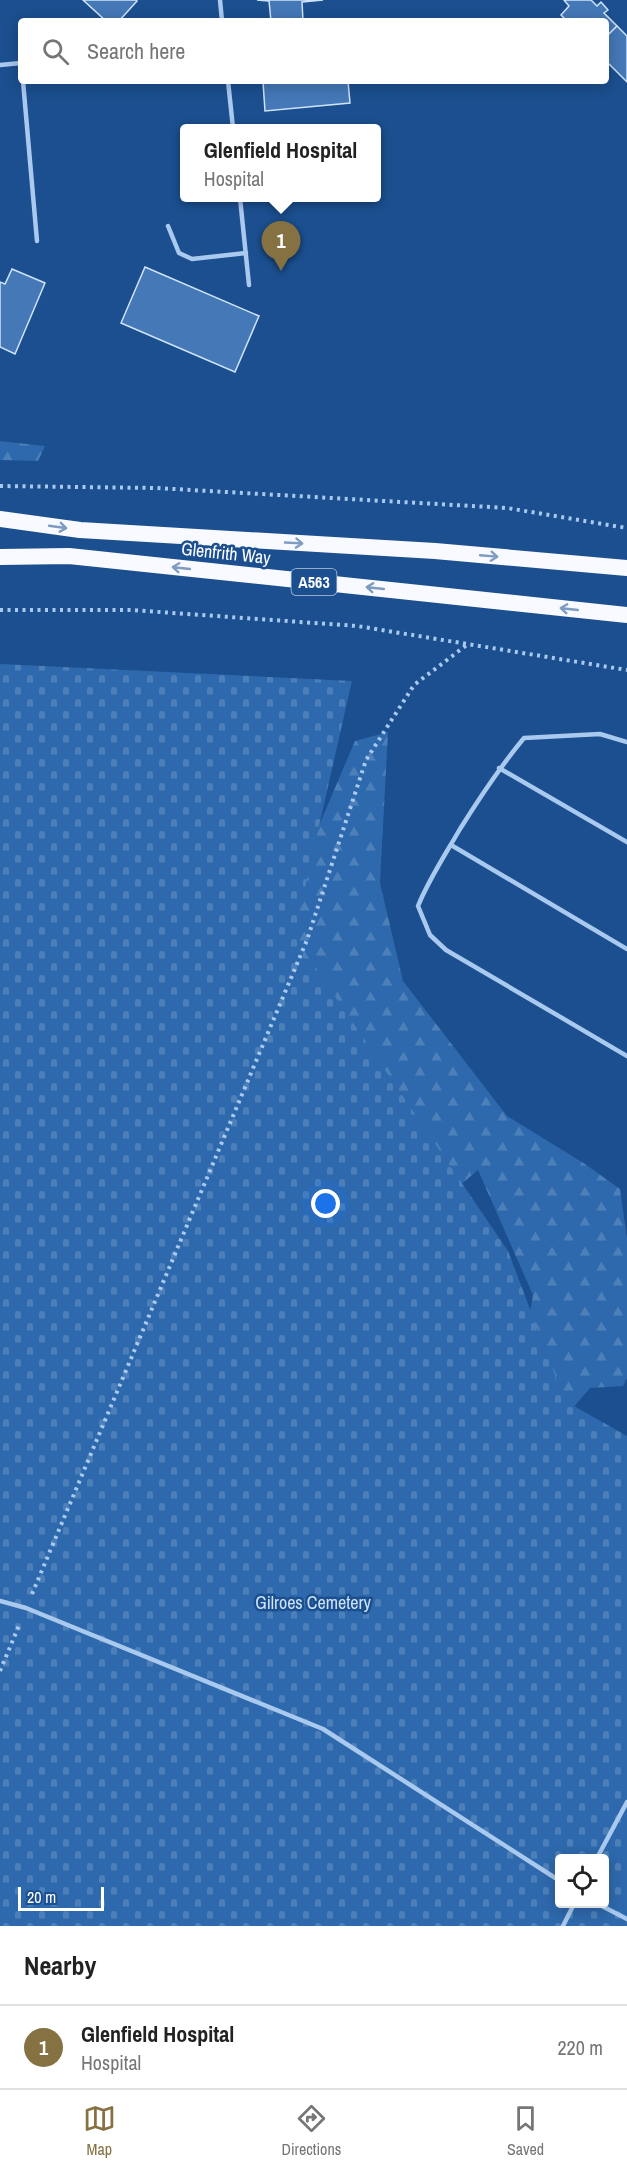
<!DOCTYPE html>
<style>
body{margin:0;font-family:"Archivo Narrow",sans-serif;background:#f6f6f6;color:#222}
.controls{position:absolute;right:18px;bottom:18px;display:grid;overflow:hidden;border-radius:6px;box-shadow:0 3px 15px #0003}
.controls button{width:54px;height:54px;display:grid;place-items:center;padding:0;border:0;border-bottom:2px solid #e0e0e0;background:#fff;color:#222;font:30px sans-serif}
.scale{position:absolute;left:18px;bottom:15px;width:86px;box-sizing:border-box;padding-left:6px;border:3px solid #fff;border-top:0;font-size:16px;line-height:21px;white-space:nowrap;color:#fff;-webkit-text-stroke:4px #1b4f8f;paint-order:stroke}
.you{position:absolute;left:326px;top:1204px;width:21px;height:21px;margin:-15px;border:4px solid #fff;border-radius:50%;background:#1a73e8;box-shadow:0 0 0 9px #1a73e833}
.badge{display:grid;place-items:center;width:39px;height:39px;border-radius:50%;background:#857141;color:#fff;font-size:20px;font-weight:700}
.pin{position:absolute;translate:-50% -50px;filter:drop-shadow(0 2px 3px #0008)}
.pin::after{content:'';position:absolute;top:32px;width:21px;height:18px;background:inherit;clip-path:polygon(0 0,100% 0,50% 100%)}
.popup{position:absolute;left:180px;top:124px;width:201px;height:78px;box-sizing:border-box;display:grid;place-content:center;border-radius:6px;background:#fff;filter:drop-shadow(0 2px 4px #0005);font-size:20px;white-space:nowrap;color:#767676}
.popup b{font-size:22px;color:#222}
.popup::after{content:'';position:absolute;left:50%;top:100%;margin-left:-12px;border:12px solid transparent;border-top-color:#fff}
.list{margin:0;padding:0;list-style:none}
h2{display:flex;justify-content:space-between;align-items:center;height:78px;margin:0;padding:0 24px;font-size:26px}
h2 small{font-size:20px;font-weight:400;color:#767676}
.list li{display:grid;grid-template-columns:39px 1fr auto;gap:18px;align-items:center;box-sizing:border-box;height:84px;padding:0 24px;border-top:2px solid #e0e0e0}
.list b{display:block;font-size:22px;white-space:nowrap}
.list p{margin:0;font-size:20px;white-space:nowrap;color:#767676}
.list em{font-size:20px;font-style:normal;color:#767676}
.icon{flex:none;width:33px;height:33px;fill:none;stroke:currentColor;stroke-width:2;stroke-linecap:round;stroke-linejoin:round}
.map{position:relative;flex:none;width:627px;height:1926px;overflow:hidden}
.search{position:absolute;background:#fff;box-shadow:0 3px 15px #0003;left:18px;right:18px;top:18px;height:66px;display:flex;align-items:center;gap:15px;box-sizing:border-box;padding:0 21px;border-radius:6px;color:#767676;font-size:22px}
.sheet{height:162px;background:#fff}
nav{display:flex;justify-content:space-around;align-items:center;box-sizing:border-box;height:84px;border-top:2px solid #e0e0e0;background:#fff;font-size:16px;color:#767676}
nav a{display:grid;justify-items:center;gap:3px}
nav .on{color:#857141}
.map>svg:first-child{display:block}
.forest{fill:url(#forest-firs)}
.cemetery{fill:url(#cemetery-stones);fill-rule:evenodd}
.building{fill:#4478b7;stroke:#cfe3fa;stroke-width:1.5}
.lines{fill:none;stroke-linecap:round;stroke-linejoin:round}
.path{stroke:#a9c9ee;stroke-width:4;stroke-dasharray:3 4.5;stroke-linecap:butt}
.service{stroke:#a9c9ee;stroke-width:4.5}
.trunk{stroke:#f8faff;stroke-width:16}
.oneway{stroke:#7e9cc1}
.labels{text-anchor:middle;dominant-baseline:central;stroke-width:5;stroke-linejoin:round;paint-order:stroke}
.shield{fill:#1b4f8f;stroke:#bbcadd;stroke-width:1.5}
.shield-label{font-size:16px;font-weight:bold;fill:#fff}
.street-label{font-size:18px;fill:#fff;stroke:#1b4f8f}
.park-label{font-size:18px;fill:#cfe3fa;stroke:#1b4f8f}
</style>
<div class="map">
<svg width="627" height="1926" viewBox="0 0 627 1926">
<defs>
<pattern id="forest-firs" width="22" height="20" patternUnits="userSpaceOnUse" patternTransform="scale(1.5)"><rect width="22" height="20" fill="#2e69ad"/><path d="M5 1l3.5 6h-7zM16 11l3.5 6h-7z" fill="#4d80b9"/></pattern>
<pattern id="cemetery-stones" width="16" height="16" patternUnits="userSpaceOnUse" patternTransform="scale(1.5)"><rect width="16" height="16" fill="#2e69ad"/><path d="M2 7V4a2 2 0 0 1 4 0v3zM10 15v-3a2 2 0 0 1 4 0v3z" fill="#4d80b9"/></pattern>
</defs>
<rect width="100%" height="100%" fill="#1b4f8f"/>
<g class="forest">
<polygon points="0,441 45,446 38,461 0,460"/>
<polygon points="388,732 380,883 403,981 507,1116 585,1164 620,1189 627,1238 627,1378 623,1386 590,1388 566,1416 627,1584 522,1359 533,1295 478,1170 425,1215 220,1058 355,741"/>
</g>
<path class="cemetery" d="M0 664 352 681 294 936 508 1251 565 1401 627 1436V1926H0ZM560 1858H604V1904H560Z"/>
<g class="building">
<polygon points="83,0 136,0 137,1 119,21 106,21"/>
<polygon points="257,0 323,0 302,2 303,21 271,21 269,1"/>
<polygon points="564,0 591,0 597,6 601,2 608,10 604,13 617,26 606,37 606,21 567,21 561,15 569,6"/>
<polygon points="617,26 627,36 627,82 606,61 606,37"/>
<polygon points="276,81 348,81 350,103 265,111 263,82"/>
<polygon points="145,267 259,316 235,372 121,323"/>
<polygon points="12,269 45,283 15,354 0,347 0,282 5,284"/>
</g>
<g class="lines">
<g class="path">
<polyline points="0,486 156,488 507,508 627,528"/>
<polyline points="0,610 131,610 357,626 627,670"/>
<polyline points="32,1594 307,940 366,760 414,685 468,644"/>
<polyline points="0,1671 20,1623"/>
</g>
<g class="service">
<polyline points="220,0 222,21"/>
<polyline points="0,65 21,63"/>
<polyline points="23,81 37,241"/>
<polyline points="228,81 233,128"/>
<polyline points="240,198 249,285"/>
<polyline points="168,226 179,253 192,259 246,253"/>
<path d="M627 742 600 734 524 738C500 767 480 797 460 829 445 855 429 879 418 906L430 935 446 950 627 1056"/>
<polyline points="499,768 627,842"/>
<polyline points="451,845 627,949"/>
<polyline points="0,1601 26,1608 323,1729 560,1881"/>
<polyline points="597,1858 627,1802"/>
<polyline points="598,1904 627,1919"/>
<polyline points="563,1926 574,1904"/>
</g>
<g class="trunk">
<polyline points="0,519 80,530 435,551 627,568"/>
<polyline points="0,557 69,556 627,615"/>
</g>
</g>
<defs><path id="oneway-shaft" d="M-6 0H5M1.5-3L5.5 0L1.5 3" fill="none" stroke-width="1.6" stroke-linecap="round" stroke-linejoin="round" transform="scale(1.5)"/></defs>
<g class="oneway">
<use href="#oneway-shaft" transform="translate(58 527) rotate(8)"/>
<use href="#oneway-shaft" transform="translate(294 543) rotate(3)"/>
<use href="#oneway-shaft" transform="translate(489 556) rotate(5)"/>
<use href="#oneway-shaft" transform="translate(181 568) rotate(-174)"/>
<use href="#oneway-shaft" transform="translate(375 588) rotate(-174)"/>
<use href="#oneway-shaft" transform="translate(569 609) rotate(-174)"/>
</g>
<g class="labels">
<rect class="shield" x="291.5" y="569" width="45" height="26" rx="4.5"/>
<g class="shield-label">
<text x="314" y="582">A563</text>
</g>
<g class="street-label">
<text transform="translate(226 553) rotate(6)">Glenfrith Way</text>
</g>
<g class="park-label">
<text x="313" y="1602">Gilroes Cemetery</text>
</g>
</g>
</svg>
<div class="controls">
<button><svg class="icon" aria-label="locate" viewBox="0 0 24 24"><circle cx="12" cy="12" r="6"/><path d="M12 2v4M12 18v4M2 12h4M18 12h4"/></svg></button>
</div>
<div class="scale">20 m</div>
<div class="you"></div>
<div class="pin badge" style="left:281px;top:271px">1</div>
<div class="popup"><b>Glenfield Hospital</b>Hospital</div>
<div class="search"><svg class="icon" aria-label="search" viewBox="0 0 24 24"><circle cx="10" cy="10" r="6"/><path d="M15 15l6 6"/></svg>Search here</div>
</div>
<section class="sheet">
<h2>Nearby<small></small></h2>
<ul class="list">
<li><span class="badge">1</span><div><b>Glenfield Hospital</b><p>Hospital</p></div><em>220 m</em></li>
</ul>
</section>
<nav>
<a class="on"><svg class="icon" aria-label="map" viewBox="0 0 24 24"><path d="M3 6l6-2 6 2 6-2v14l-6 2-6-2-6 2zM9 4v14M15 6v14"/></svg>Map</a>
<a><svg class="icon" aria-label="directions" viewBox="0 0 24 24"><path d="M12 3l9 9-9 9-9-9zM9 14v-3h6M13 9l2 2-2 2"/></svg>Directions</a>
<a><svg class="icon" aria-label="saved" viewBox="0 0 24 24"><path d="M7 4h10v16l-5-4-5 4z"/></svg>Saved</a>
</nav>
